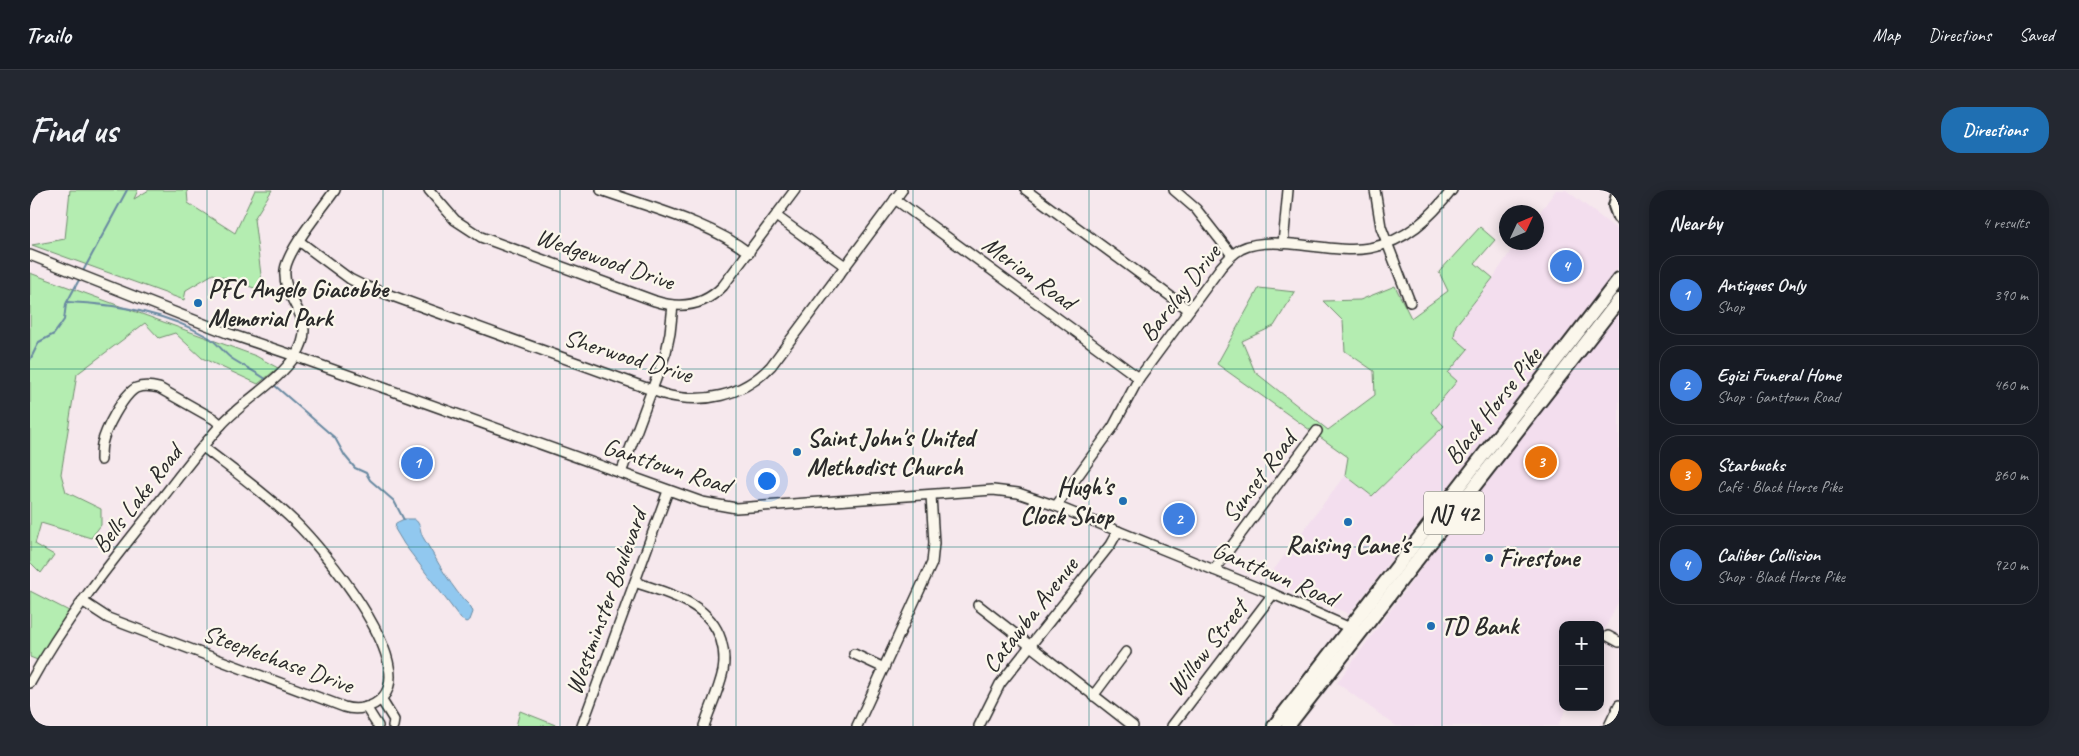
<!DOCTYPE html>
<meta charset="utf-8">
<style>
body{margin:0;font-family:Caveat,sans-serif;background:#242831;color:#f1f3f6}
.controls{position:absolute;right:15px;bottom:15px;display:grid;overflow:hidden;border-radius:10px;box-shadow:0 2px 12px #0003}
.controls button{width:45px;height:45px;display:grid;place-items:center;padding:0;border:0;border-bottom:1px solid #363941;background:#171b24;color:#f1f3f6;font:25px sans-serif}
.compass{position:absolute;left:1469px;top:15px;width:45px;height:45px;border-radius:50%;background:#171b24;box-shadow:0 2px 12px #0003;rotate:46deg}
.you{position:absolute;left:736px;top:290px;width:18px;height:18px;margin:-12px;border:4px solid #fff;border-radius:50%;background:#1a73e8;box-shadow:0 0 0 8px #1a73e833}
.badge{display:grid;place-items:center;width:32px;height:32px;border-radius:50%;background:#1f6fb2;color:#fff;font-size:16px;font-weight:700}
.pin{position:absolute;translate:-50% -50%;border:2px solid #fff;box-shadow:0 1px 5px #0006}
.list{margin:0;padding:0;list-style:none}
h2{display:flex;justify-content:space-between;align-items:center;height:65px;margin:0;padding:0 20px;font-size:21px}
h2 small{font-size:16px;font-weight:400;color:#9ea1a6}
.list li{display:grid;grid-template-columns:32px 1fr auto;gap:15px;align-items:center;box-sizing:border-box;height:80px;margin:0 10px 10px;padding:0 10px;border:1px solid #363941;border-radius:20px}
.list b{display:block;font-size:19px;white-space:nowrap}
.list p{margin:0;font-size:16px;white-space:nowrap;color:#9ea1a6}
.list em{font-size:16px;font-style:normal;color:#9ea1a6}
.map{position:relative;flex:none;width:1589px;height:536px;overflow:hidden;border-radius:20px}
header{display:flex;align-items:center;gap:30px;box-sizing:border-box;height:70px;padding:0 25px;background:#171b24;border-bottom:1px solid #363941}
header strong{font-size:24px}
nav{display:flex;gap:28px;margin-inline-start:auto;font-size:18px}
.intro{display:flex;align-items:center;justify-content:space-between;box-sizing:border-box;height:120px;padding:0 30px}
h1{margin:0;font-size:35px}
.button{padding:12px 22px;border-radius:20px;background:#1f6fb2;color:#fff;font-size:18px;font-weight:700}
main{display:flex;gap:30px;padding:0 30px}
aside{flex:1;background:#171b24;border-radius:20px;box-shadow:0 2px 12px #0003}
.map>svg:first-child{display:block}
.built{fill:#f3deee}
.green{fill:#b4edb1;stroke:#708c6e}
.water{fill:#91c8ef;stroke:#6889a1}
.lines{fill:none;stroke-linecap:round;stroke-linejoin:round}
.stream{stroke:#6889a1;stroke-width:2}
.minor-casing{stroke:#2b2b2b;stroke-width:12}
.highway-casing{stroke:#2b2b2b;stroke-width:16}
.minor{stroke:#fbf7ec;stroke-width:9}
.highway{stroke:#fbf7ec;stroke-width:12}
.grid{fill:none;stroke:#0f766e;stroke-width:1;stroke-opacity:0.55}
.poi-dot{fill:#1f6fb2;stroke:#fbf7ec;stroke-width:2}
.labels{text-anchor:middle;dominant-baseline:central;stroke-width:4.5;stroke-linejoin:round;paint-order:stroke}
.shield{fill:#fbf7ec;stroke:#696865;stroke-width:1}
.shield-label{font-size:24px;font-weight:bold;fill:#2b2b2b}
.street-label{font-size:25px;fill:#2b2b2b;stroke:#fbf7ec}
.poi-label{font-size:25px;font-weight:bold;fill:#2b2b2b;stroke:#fbf7ec;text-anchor:start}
</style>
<header>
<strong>Trailo</strong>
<nav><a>Map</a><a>Directions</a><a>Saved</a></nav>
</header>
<div class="intro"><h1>Find us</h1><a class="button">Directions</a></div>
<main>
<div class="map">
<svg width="1589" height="536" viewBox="0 0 1589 536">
<rect width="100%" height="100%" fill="#f6e8ed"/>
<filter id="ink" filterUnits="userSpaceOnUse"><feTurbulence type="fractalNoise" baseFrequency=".02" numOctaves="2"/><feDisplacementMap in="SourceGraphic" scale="10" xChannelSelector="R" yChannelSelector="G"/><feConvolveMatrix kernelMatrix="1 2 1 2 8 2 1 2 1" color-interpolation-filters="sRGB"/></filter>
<g filter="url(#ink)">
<g class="built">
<polygon points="1526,0 1536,0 1589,41 1589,76 1319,424 1236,390 1315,285 1342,306 1414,236 1401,222 1427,191 1418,183 1426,135 1463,88 1486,53 1506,52 1507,26"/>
<polygon points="1589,121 1589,410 1570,449 1570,435 1533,435 1533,517 1537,517 1528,536 1366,536 1307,493 1427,330"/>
</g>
<g class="green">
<polygon points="40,0 108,0 104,9 119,0 157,0 158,13 205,43 225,0 242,0 224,29 233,101 183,84 156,100 154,110 2,55 35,49"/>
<polygon points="1450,37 1465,50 1445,73 1463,88 1426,135 1424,147 1438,159 1418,183 1427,191 1401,222 1414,236 1342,306 1315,285 1318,267 1187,174 1229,98 1265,102 1244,136 1212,151 1225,182 1298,240 1345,205 1344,181 1315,161 1313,131 1293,111 1330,110 1365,96 1381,128 1418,101 1409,82"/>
<polygon points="0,83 226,166 248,178 228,194 172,168 145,143 129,148 115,133 47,184 31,284 36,302 71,319 71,335 61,348 11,333 5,354 24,365 11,383 0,372"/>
<polygon points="0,401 39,421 10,471 0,467"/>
<polygon points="490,521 528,536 486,536"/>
</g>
<path class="water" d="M374 329H384C392 334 389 342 394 349 407 370 422 400 441 417L443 422 440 430 436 432 431 429 374 354 365 339 366 333Z"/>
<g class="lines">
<g class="stream">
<polyline points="52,83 97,0"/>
<path d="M37 112C86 114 135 122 178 147 187 152 193 162 201 168 213 176 226 182 237 190"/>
<polyline points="0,170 9,152 24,144 34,130 36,114 50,88"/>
<polyline points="243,194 305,248 315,266 325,278 336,283 340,290 364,311 374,330"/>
</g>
<g class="minor-casing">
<g id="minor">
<path d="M399 0 425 30 451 47 625 111C650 119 674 116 693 96L765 0"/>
<path d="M571 0C618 17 680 32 719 63"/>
<polyline points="996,0 1159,120"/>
<polyline points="1144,0 1166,19 1202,65"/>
<polyline points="1345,0 1351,37 1380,112"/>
<polyline points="865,9 1109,188"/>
<polyline points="746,26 815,76"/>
<path d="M269 51 320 89 332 95 633 204C672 215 713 206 741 176L872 0"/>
<polyline points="1253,54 1258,0"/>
<polyline points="0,65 197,143 265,166 672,312 706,318 963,300 988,303 1026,316 1243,404 1325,440"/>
<path d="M71 270C71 264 71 259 72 254 75 240 93 205 106 198 114 195 121 196 129 198L184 229 191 235"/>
<polyline points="591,283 636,162 640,143 643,115"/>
<path d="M1026 316 1083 237 1109 188 1191 77C1197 70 1202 64 1211 59 1244 43 1301 65 1340 58 1376 51 1400 28 1422 0"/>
<polyline points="1184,380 1287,241"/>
<path d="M605 392C638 404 679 412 691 450 694 460 695 470 693 481 689 500 680 518 674 536"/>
<path d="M52 411 78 428 314 517C327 521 343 518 353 507 386 470 292 358 264 331 236 304 204 281 173 257"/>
<polyline points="948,415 1103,536"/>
<polyline points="1578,446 1589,452"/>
<polyline points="824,464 854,478"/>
<path d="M0 493C33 433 75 380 118 326 142 296 165 264 191 235 214 210 247 193 266 165 290 128 252 113 255 80 258 59 292 19 305 0"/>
<polyline points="1063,506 1096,462"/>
<polyline points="351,509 364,530 363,536"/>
<polyline points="336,517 348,536"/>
<polyline points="552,536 638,301"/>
<polyline points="827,536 902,373 904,353 901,305"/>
<polyline points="949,536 970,494 1080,355 1088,341"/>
<polyline points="1142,536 1243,404"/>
<polyline points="1579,536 1589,515"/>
</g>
</g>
<g class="highway-casing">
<g id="highway">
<polyline points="1589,1 1585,16 1589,27"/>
<polyline points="1244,536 1589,89"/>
<polyline points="1258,536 1589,110"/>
</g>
</g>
<use href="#minor" class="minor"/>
<use href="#highway" class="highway"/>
</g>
</g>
<path class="grid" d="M177 0V536M353 0V536M530 0V536M706 0V536M883 0V536M1059 0V536M1236 0V536M1412 0V536M0 179H1589M0 357H1589"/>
<g class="poi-dot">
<circle cx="168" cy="113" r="5"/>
<circle cx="767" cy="262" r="5"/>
<circle cx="1093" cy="311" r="5"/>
<circle cx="1318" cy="332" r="5"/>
<circle cx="1459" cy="368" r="5"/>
<circle cx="1401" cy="436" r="5"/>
</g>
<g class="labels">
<rect class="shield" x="1394" y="301.5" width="60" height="43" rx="4"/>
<g class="shield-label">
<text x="1424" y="323">NJ 42</text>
</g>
<g class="street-label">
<text transform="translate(575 69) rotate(19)">Wedgewood Drive</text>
<text transform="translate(999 83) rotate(36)">Merion Road</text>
<text transform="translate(1150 103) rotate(-52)">Barclay Drive</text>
<text transform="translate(598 166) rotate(17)">Sherwood Drive</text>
<text transform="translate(1463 216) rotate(-52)">Black Horse Pike</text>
<text transform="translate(637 276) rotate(18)">Ganttown Road</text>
<text transform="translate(1229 287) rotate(-53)">Sunset Road</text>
<text transform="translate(107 309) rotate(-52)">Bells Lake Road</text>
<text transform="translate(1245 384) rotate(23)">Ganttown Road</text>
<text transform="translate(576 412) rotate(-70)">Westminster Boulevard</text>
<text transform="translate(1000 425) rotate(-52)">Catawba Avenue</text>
<text transform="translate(1177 458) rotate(-52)">Willow Street</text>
<text transform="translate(248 469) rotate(20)">Steeplechase Drive</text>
</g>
<g class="poi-label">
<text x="178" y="99">PFC Angelo Giacobbe<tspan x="178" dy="29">Memorial Park</tspan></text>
<text x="777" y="248">Saint John's United<tspan x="777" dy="29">Methodist Church</tspan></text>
<text x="1083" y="297" text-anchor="end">Hugh's<tspan x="1083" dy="29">Clock Shop</tspan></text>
<text x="1318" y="355" text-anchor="middle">Raising Cane's</text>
<text x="1469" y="368">Firestone</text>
<text x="1411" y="436">TD Bank</text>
</g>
</g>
</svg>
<div class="controls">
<button>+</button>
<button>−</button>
</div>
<svg class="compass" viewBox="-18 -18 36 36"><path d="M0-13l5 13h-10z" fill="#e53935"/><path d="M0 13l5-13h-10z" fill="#9ea1a6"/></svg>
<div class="you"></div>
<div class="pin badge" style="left:387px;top:273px;background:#3f7fe0">1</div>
<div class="pin badge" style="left:1149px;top:329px;background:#3f7fe0">2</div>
<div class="pin badge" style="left:1511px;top:272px;background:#e8710a">3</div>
<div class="pin badge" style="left:1536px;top:76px;background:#3f7fe0">4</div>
</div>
<aside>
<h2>Nearby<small>4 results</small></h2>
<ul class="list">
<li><span class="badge" style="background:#3f7fe0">1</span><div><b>Antiques Only</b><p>Shop</p></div><em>390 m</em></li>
<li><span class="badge" style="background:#3f7fe0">2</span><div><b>Egizi Funeral Home</b><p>Shop · Ganttown Road</p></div><em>460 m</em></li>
<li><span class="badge" style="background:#e8710a">3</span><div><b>Starbucks</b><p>Café · Black Horse Pike</p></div><em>860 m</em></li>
<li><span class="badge" style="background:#3f7fe0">4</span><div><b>Caliber Collision</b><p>Shop · Black Horse Pike</p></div><em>920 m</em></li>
</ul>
</aside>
</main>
